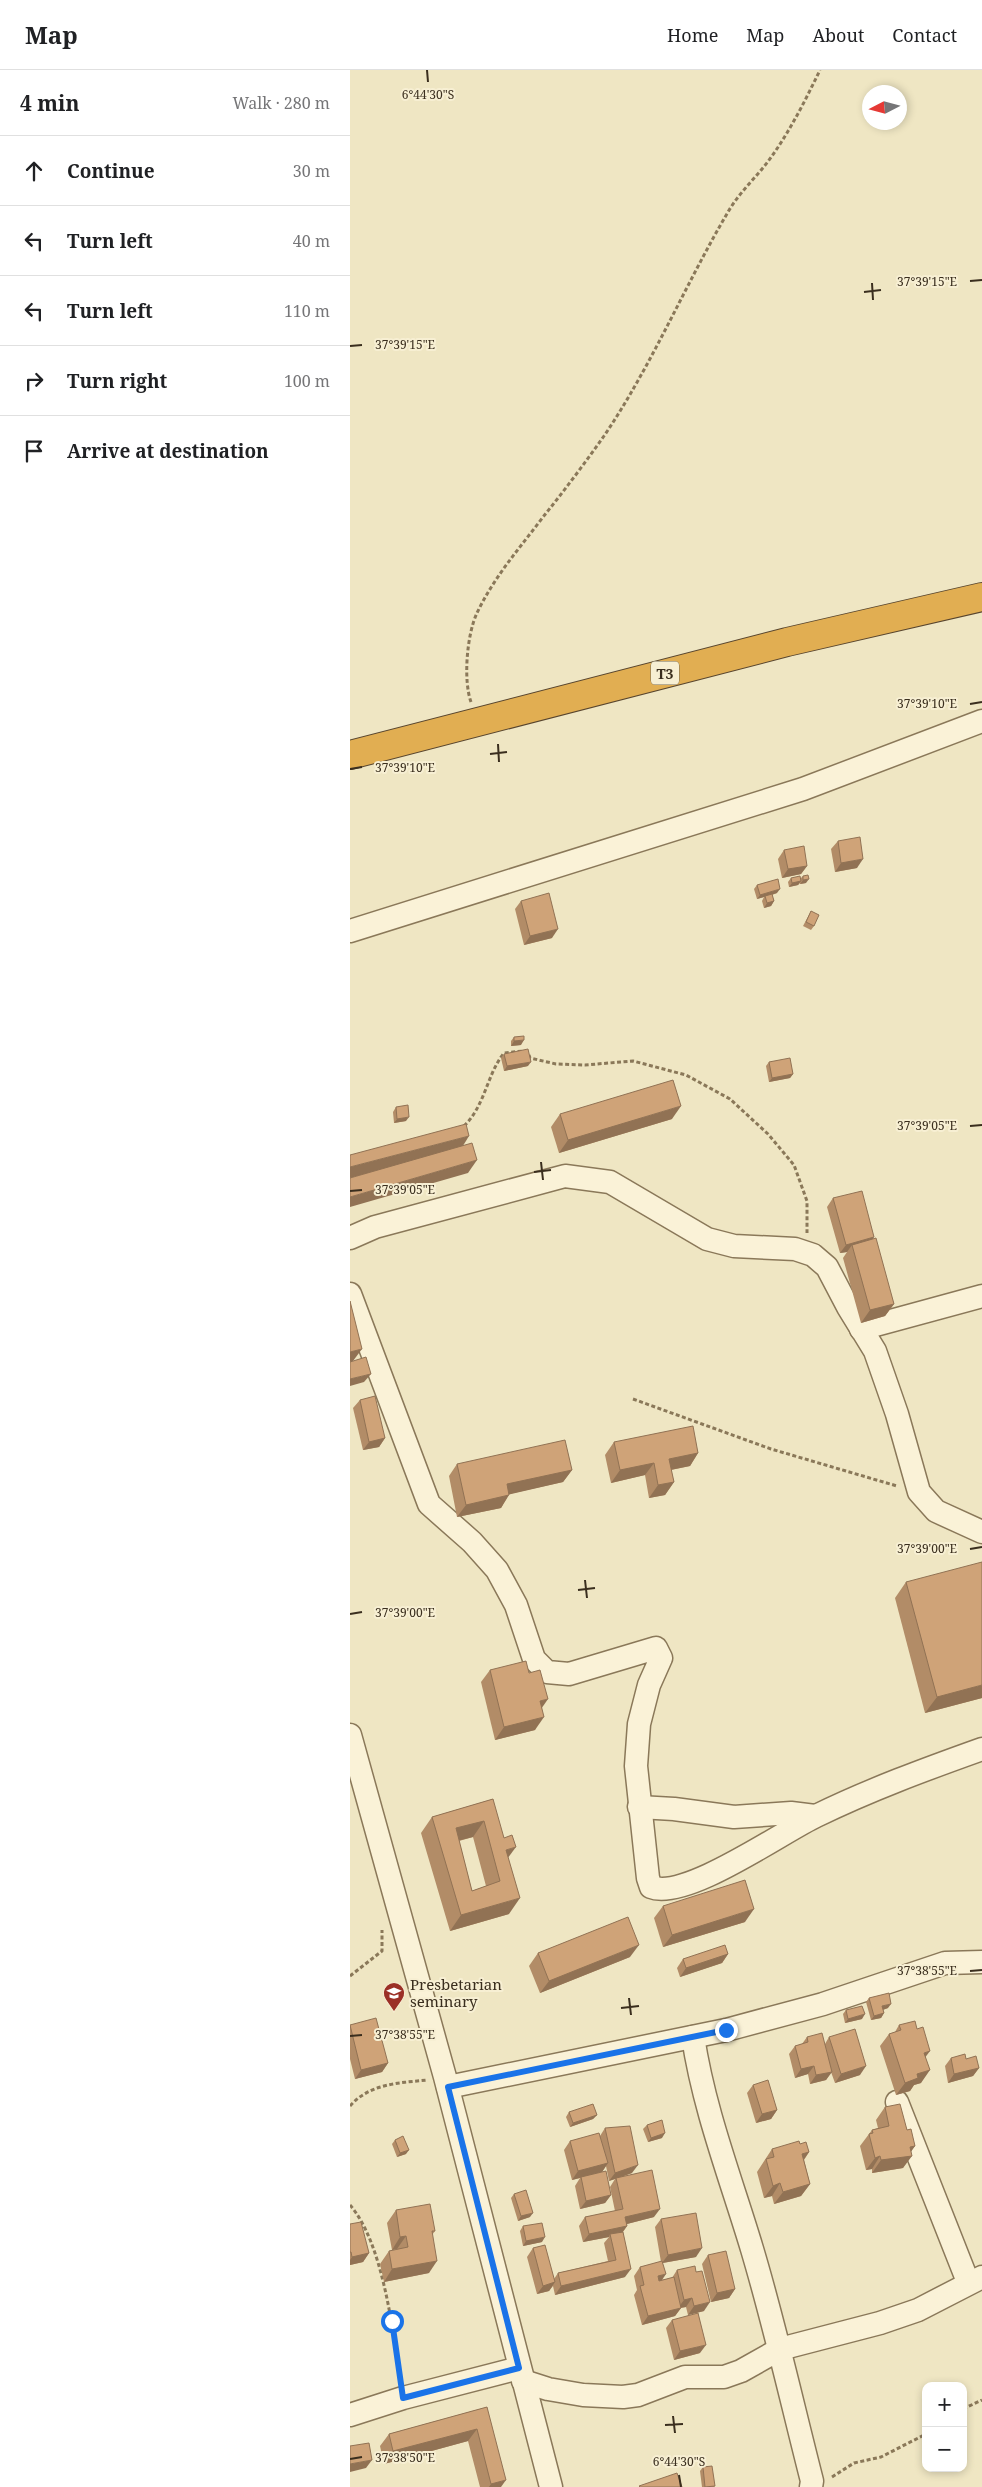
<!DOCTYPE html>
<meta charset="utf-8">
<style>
body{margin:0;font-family:"Noto Serif",serif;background:#f6f6f6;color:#202124}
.controls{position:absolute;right:15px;bottom:15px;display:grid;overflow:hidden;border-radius:10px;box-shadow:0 2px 8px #0003}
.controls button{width:45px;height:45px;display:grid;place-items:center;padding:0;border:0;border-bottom:1px solid #e0e0e0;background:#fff;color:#202124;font:25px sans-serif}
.compass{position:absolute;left:512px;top:15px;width:45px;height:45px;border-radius:50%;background:#fff;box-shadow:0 2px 8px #0003;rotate:264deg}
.stop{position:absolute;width:15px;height:15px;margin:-11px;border:4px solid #1a73e8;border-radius:50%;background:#fff}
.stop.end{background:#1a73e8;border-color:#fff;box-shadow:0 1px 5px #0008}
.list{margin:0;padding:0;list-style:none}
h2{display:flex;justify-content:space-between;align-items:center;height:65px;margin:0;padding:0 20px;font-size:21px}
h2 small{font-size:16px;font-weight:400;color:#757577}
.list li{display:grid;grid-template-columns:32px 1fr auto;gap:15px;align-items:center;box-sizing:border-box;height:70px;padding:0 20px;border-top:1px solid #e0e0e0}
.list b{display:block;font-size:19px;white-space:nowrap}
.list em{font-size:16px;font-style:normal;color:#757577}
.icon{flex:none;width:28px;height:28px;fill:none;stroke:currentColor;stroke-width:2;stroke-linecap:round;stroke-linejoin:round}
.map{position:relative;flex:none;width:632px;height:2417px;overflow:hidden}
header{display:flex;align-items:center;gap:30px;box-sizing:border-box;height:70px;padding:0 25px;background:#fff;border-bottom:1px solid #e0e0e0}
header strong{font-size:24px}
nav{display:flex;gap:28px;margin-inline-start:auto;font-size:18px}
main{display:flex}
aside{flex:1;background:#fff}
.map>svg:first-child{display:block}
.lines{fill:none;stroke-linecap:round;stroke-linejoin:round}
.minor-casing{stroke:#8a7859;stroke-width:25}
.highway-casing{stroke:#58452e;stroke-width:30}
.path{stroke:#8a7859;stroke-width:3;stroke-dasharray:4 2.5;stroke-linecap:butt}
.minor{stroke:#faf2d7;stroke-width:22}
.highway{stroke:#e1ae52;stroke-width:28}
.wall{fill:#b28c67;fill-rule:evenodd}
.shaded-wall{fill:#917254}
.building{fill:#cfa378;stroke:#917254;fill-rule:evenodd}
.route{stroke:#1a73e8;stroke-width:6}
.ticks{fill:none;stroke:#3a2e1e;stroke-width:2}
.labels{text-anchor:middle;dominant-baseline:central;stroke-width:4;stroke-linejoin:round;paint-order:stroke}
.shield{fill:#f7efd3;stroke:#736854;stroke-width:1}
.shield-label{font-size:14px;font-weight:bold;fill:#3a2e1e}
.poi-label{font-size:15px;fill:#3a2e1e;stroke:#f7efd3;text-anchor:start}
.ticks-label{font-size:12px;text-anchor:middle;fill:#3a2e1e;stroke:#f7efd3;stroke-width:4;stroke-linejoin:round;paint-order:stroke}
</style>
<header>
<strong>Map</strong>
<nav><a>Home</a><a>Map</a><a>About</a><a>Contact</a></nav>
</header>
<main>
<aside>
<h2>4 min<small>Walk · 280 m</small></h2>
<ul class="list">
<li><svg class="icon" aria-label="ahead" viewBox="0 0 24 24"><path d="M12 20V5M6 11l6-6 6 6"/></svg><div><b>Continue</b></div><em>30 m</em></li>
<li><svg class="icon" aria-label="left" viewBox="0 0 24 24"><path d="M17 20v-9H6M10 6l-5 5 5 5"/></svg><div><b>Turn left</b></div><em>40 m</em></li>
<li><svg class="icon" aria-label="left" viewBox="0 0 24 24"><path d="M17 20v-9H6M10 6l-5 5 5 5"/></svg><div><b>Turn left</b></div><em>110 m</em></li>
<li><svg class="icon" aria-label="right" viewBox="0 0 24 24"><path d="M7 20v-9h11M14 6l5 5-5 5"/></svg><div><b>Turn right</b></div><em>100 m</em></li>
<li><svg class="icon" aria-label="arrive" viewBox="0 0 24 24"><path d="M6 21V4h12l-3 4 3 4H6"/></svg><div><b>Arrive at destination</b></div></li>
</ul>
</aside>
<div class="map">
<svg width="632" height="2417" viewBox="0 0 632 2417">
<rect width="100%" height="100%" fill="#efe6c3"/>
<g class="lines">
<g class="minor-casing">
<g id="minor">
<polyline points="0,861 453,719 632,651"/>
<polyline points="0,1168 25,1157 215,1106 260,1112 357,1169 384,1176 445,1179 463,1185 477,1197 498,1237 525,1281 547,1344 569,1422 586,1441 632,1462"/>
<path d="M0 1224 79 1434 122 1472 147 1500 166 1535 184 1589 197 1602 219 1604 306 1578 311 1588 299 1615 289 1654 286 1696 298 1808 301 1817C335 1831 432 1762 466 1746 519 1720 576 1699 632 1679"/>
<polyline points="511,1259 632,1226"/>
<polyline points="0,1665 95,2007 201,2417"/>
<polyline points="289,1737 324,1739 384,1747 441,1743 465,1746"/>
<path d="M343 1967C354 2040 381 2109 402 2179 425 2256 442 2333 462 2411L461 2417"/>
<polyline points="98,2017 376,1960 473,1934 595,1893 632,1892"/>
<polyline points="547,2032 618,2212"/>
<polyline points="173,2311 198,2319 233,2325 273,2327 288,2325 335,2307 374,2307 391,2301 430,2279 530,2253 568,2240 632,2207"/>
<polyline points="0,2345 53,2328 169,2298"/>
</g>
</g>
<g class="highway-casing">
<polyline id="highway" points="0,685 437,572 632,527"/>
</g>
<g class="path">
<path d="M121 632C113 610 117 564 127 543 144 507 169 479 193 447 214 421 235 393 254 366 302 295 335 215 378 142 390 121 409 105 422 86 441 59 456 29 470 0"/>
<polyline points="179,985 180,988 206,994 235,995 283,991 336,1005 380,1029 418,1064 444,1095 457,1131 457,1163"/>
<path d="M114 1056C135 1036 137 1004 154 983L173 981"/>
<polyline points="283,1329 421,1379 547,1416"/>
<polyline points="0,1906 32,1881 32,1860"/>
<path d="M0 2036C20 2013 50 2013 77 2010"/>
<path d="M0 2135C33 2173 43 2261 50 2310"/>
<polyline points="613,2339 632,2330"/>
<polyline points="482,2407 504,2393 531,2387 576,2364"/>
</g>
<use href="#minor" class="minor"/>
<use href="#highway" class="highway"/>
</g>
<g class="wall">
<polygon points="488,771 507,798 485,802 481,779"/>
<polygon points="434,780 457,796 451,804 432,808 428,789"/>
<polygon points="453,806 456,813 450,814 450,813 448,815 439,817 438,812 441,808 451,808"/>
<polygon points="407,815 427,823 422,825 424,831 421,836 414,838 412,831 414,827 407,829 404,819"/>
<polygon points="171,831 202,868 174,875 165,839"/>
<polygon points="461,841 464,856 461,860 453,856"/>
<polygon points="164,967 171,975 161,976 161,971"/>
<polygon points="154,984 178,996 154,1001 151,988"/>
<polygon points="419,992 443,1004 440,1008 419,1012 416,996"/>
<polygon points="46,1037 56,1051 44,1053 43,1042"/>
<polygon points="210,1044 322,1049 209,1083 201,1057"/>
<polygon points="483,1128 523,1169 544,1234 535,1246 511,1253 493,1188 497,1182 490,1183 477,1137"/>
<polygon points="10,1330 35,1368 29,1377 13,1380 3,1338"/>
<polygon points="264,1372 348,1383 340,1396 321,1400 324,1412 315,1425 299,1428 295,1405 261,1413 255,1385"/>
<polygon points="107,1394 222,1400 213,1412 159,1424 151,1438 107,1447 99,1406"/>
<polygon points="556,1512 632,1628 575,1643 545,1528"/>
<polygon points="140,1600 179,1603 192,1638 185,1660 145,1670 131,1612"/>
<path d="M143 1729 159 1844 100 1861 71 1763 82 1747ZM123 1767 136 1816 122 1821 109 1771Z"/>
<polygon points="313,1836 395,1852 313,1877 304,1848"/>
<polygon points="188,1883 280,1887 190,1923 179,1896"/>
<polygon points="378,1884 372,1893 330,1907 327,1898 333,1889"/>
<polygon points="519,1928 538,1938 533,1940 534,1943 531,1948 521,1950 516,1932"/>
<polygon points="496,1940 512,1949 495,1953 493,1944"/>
<polygon points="0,1955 38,1993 32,2002 5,2009 0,1989"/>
<polygon points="549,1955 576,1987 571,2013 564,2015 560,2021 546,2025 530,1976 539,1964 545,1962"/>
<polygon points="457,1967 475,1974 479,1967 510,2005 485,2013 481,2002 476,2010 460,2014 458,2004 445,2008 439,1984 445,1976 452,1974"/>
<polygon points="601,1988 616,1989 629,1998 623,2006 598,2013 595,1996"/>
<polygon points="403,2015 427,2040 421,2049 406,2053 397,2023"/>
<polygon points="535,2037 557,2060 565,2076 561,2081 553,2098 522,2103 522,2099 516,2100 510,2076 522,2060 528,2058 526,2050"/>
<polygon points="219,2042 247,2045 243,2049 220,2057 216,2047"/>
<polygon points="297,2055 312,2068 298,2072 293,2059"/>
<polygon points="255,2058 282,2103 274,2106 304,2147 277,2154 277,2156 273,2162 275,2207 205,2225 203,2216 199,2221 187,2224 177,2187 183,2178 204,2209 208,2203 258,2191 254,2173 259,2167 233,2172 229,2156 235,2147 265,2141 260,2117 265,2109 259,2111 256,2096 252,2102 237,2106 261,2125 255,2133 230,2139 225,2116 230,2108 222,2110 214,2080 220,2071 250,2066"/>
<polygon points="45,2070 56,2084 47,2087 42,2074"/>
<polygon points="450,2074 459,2082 454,2090 460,2114 451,2126 424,2134 422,2126 414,2128 407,2102 422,2079"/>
<polygon points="164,2124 180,2147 168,2151 161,2128"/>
<polygon points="46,2140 85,2161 82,2165 79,2203 34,2212 30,2194 39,2181 47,2180 47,2179 42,2180 37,2153"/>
<polygon points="311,2149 346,2187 313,2193 311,2210 322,2208 327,2200 354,2241 338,2245 336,2237 331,2238 325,2246 292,2255 284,2225 287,2220 284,2206 290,2197 311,2192 305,2157"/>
<polygon points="0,2154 19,2183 13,2192 0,2195"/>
<polygon points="173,2156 192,2172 173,2176 170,2161"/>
<polygon points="358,2185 385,2219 379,2228 361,2232 352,2194"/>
<polygon points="322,2250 350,2283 324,2290 316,2258"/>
<polygon points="137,2337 151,2417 130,2417 118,2371 34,2394 30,2376 39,2364"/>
<polygon points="353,2397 365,2416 364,2417 352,2417 350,2401"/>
</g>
<g class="shaded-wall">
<polygon points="513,789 507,798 485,802 491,793"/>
<polygon points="457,796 451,804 432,808 438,799"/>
<polygon points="459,809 456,813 450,814 453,810"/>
<polygon points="451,811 448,815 439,817 442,813"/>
<polygon points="430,819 427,823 407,829 410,825"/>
<polygon points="424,831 421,836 414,838 417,833"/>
<polygon points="208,859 202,868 174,875 180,866"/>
<polygon points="174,970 171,975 161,976 164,971"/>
<polygon points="181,992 178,996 154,1001 157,996"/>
<polygon points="443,1004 440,1008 419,1012 422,1008"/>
<polygon points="331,1036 322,1049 209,1083 218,1070"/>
<polygon points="59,1047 56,1051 44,1053 47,1049"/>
<polygon points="119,1066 111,1079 0,1108 0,1097"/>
<polygon points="127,1090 118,1103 0,1137 0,1127"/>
<polygon points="524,1167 518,1176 502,1175 497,1182 490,1183 496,1175"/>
<polygon points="544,1234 535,1246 511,1253 520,1240"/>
<polygon points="12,1279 3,1291 0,1292 0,1282"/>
<polygon points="21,1304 14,1312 0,1316 0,1309"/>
<polygon points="35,1368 29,1377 13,1380 19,1372"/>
<polygon points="348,1383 340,1396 310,1402 319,1389"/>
<polygon points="304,1393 295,1405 261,1413 270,1400"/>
<polygon points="222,1400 213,1412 148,1427 157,1414"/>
<polygon points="324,1412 315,1425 299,1428 308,1415"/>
<polygon points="159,1425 151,1438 107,1447 116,1435"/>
<polygon points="632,1615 632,1628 575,1643 587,1627"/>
<polygon points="198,1629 189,1642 190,1631"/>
<polygon points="194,1647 185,1660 145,1670 154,1657"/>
<polygon points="134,1751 123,1767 95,1774 106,1758"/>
<polygon points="166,1777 154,1793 156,1780"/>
<polygon points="170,1828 159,1844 100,1861 111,1845"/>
<polygon points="404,1839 395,1852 313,1877 322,1865"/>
<polygon points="289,1875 280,1887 190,1923 199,1911"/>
<polygon points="378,1884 372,1893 330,1907 336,1898"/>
<polygon points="541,1934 538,1938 529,1941 532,1936"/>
<polygon points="534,1943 531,1948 521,1950 524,1946"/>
<polygon points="515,1944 512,1949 495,1953 498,1949"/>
<polygon points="580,1981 571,1993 574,1983"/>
<polygon points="38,1993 32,2002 5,2009 11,2000"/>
<polygon points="464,1996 458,2004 445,2008 451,1999"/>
<polygon points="516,1996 510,2005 485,2013 491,2004"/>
<polygon points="629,1998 623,2006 598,2013 604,2004"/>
<polygon points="580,2000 571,2013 564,2015 560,2021 546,2025 555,2013 567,2004"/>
<polygon points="482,2002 476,2010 460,2014 466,2005"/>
<polygon points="427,2040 421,2049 406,2053 412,2044"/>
<polygon points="247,2045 243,2049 220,2057 223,2053"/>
<polygon points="315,2063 312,2068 298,2072 301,2068"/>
<polygon points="565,2076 558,2086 562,2086 553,2098 522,2103 531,2090 560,2077"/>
<polygon points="59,2080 56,2084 47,2087 50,2083"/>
<polygon points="459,2082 450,2095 452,2084"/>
<polygon points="530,2086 522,2099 516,2100 525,2088"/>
<polygon points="258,2093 252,2102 222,2110 228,2101"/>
<polygon points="288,2095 282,2103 259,2111 265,2103"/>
<polygon points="430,2113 422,2126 414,2128 423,2116"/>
<polygon points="460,2114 451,2126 424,2134 433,2122"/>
<polygon points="261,2125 255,2133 230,2139 236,2131"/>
<polygon points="310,2139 304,2147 269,2156 275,2147"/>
<polygon points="183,2143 180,2147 168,2151 171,2146"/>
<polygon points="277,2156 271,2164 260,2164 259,2167 233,2172 239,2164"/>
<polygon points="56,2166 47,2179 42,2180 50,2167"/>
<polygon points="195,2167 192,2172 173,2176 176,2171"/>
<polygon points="352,2178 346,2187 312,2193 318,2185"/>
<polygon points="19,2183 13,2192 0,2195 0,2190 2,2187"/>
<polygon points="87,2191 79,2203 34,2212 42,2199"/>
<polygon points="281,2199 275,2207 205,2225 211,2216"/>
<polygon points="316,2204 310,2213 308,2206"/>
<polygon points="205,2212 199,2221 187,2224 193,2216"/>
<polygon points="385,2219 379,2228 361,2232 367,2223"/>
<polygon points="342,2228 336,2237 328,2238 334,2230"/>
<polygon points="360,2232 354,2241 338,2245 344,2236"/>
<polygon points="331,2238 325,2246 292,2255 298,2246"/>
<polygon points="356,2275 350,2283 324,2290 330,2281"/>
<polygon points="127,2359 118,2371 34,2394 43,2381"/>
<polygon points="22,2390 16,2398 0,2402 0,2394"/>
<polygon points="156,2410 151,2417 139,2417 141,2414"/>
</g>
<g class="building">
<polygon points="510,767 513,789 491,793 488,771"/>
<polygon points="454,776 457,796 438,799 434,780"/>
<polygon points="458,805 459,809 453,810 453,806"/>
<polygon points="450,806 451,811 442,813 441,808"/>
<polygon points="428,809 430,819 410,825 407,815"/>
<polygon points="199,823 208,859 180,866 171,831"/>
<polygon points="422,824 424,831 417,833 415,826"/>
<polygon points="461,841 469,845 464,856 456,852"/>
<polygon points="174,966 174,970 164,971 164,967"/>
<polygon points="178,979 181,992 157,996 154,984"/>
<polygon points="440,988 443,1004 422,1008 419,992"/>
<polygon points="323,1010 331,1036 218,1070 210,1044"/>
<polygon points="58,1035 59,1047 47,1049 46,1037"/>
<polygon points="116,1054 119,1066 0,1097 0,1085"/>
<polygon points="122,1073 127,1090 0,1127 0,1108"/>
<polygon points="512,1121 524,1167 496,1175 483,1128"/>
<polygon points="526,1168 544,1234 520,1240 502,1175"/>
<polygon points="0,1231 12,1279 0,1282"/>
<polygon points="16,1287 21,1304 0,1309 0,1292"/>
<polygon points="25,1326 35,1368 19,1372 10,1330"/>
<polygon points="343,1356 348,1383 319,1389 324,1412 308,1415 304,1393 270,1400 264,1372"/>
<polygon points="215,1370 222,1400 157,1414 159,1425 116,1435 107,1394"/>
<polygon points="632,1492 632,1615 587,1627 556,1512"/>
<polygon points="176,1591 179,1603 190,1600 198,1629 190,1631 194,1647 154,1657 140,1600"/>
<path d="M143 1729 154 1768 162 1765 166 1777 156 1780 170 1828 111 1845 82 1747ZM134 1751 150 1811 122 1821 106 1758Z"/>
<polygon points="395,1810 404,1839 322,1865 313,1836"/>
<polygon points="278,1847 289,1875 199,1911 188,1883"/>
<polygon points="375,1875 378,1884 336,1898 333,1889"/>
<polygon points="539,1923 541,1934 532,1936 534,1943 524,1946 519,1928"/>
<polygon points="512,1936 515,1944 498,1949 496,1940"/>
<polygon points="26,1948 38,1993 11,2000 0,1955"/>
<polygon points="565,1951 567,1959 573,1957 580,1981 574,1983 580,2000 567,2004 568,2008 555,2013 539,1964 551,1960 549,1955"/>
<polygon points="505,1959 516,1996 491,2004 479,1967"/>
<polygon points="472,1963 482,2002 466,2005 464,1996 451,1999 445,1976 458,1972 457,1967"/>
<polygon points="615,1984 616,1989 626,1986 629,1998 604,2004 601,1988"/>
<polygon points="418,2010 427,2040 412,2044 403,2015"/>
<polygon points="243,2034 247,2045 223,2053 219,2042"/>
<polygon points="550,2034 557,2060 561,2059 565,2076 560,2077 562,2086 531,2090 530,2086 525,2088 519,2064 523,2063 522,2060 539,2056 535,2037"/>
<polygon points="312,2050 315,2063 301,2068 297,2055"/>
<polygon points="280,2056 288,2095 265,2103 255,2058"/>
<polygon points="249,2063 258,2093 228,2101 220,2071"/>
<polygon points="53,2066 59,2080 50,2083 45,2070"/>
<polygon points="449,2071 450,2074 456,2072 459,2082 452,2084 460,2114 433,2122 430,2113 423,2116 416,2089 424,2087 422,2079"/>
<polygon points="302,2100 310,2139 275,2147 277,2156 239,2164 235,2147 273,2139 266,2108"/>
<polygon points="256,2101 261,2125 236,2131 231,2107"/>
<polygon points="176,2120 183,2143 171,2146 164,2124"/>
<polygon points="80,2134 85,2161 82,2161 87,2191 42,2199 39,2181 58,2177 56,2166 50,2167 46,2140"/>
<polygon points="346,2143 352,2178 318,2185 311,2149"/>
<polygon points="11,2152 19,2183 2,2187 1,2182 0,2182 0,2154"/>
<polygon points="192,2153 195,2167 176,2171 173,2156"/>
<polygon points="273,2162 281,2199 211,2216 208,2203 266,2190 260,2164"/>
<polygon points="195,2175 205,2212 193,2216 183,2178"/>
<polygon points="376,2181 385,2219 367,2223 358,2185"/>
<polygon points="312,2191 316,2204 308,2206 309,2211 324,2207 331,2238 298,2246 290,2216 294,2215 290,2197"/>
<polygon points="345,2196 346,2202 352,2201 360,2232 344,2236 342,2228 334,2230 327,2200"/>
<polygon points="348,2243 356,2275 330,2281 322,2250"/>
<polygon points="137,2337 156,2410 141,2414 127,2359 43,2381 39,2364"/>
<polygon points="19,2373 22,2390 0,2394 0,2376"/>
<polygon points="362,2396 365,2416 355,2417 353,2397"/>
<polygon points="327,2403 332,2417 290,2417 289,2416"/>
</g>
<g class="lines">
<polyline class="route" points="42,2251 53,2328 169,2298 98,2017 376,1960"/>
</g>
<path class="ticks" d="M77 0 78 12M620 211 632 210M522 213 523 230M514 222 531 220M0 276 12 275M620 634 632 632M148 674 149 692M140 684 157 682M0 699 12 697M620 1056 632 1055M191 1092 193 1110M184 1102 201 1100M0 1121 12 1120M620 1479 632 1477M235 1510 237 1528M228 1520 245 1518M0 1544 12 1542M620 1901 632 1900M279 1928 281 1945M271 1938 289 1936M0 1966 12 1965M323 2346 325 2363M315 2355 333 2354M0 2389 12 2387M329 2405 331 2417"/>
<defs>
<g id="school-pin" transform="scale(1.125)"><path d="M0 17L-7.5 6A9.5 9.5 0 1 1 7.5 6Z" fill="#9b3027" stroke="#f7efd3"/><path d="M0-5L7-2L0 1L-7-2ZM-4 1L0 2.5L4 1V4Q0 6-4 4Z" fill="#fff"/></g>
</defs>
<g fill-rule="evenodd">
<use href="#school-pin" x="44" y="1923"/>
</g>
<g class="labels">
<rect class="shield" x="301" y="591.5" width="28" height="23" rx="4"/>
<g class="shield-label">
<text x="315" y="603">T3</text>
</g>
<g class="poi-label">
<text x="60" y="1914">Presbetarian<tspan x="60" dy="17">seminary</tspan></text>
</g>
</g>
<g class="ticks-label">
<text x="78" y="29">6°44'30"S</text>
<text x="577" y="216">37°39'15"E</text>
<text x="55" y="279">37°39'15"E</text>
<text x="577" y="638">37°39'10"E</text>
<text x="55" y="702">37°39'10"E</text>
<text x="577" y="1060">37°39'05"E</text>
<text x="55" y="1124">37°39'05"E</text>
<text x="577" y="1483">37°39'00"E</text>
<text x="55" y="1547">37°39'00"E</text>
<text x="577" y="1905">37°38'55"E</text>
<text x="55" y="1969">37°38'55"E</text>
<text x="55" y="2392">37°38'50"E</text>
<text x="329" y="2396">6°44'30"S</text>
</g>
</svg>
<div class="controls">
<button>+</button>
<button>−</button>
</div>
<svg class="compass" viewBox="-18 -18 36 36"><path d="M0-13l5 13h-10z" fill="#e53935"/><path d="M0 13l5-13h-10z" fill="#757577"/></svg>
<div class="stop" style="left:42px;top:2251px"></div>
<div class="stop end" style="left:376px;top:1960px"></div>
</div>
</main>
